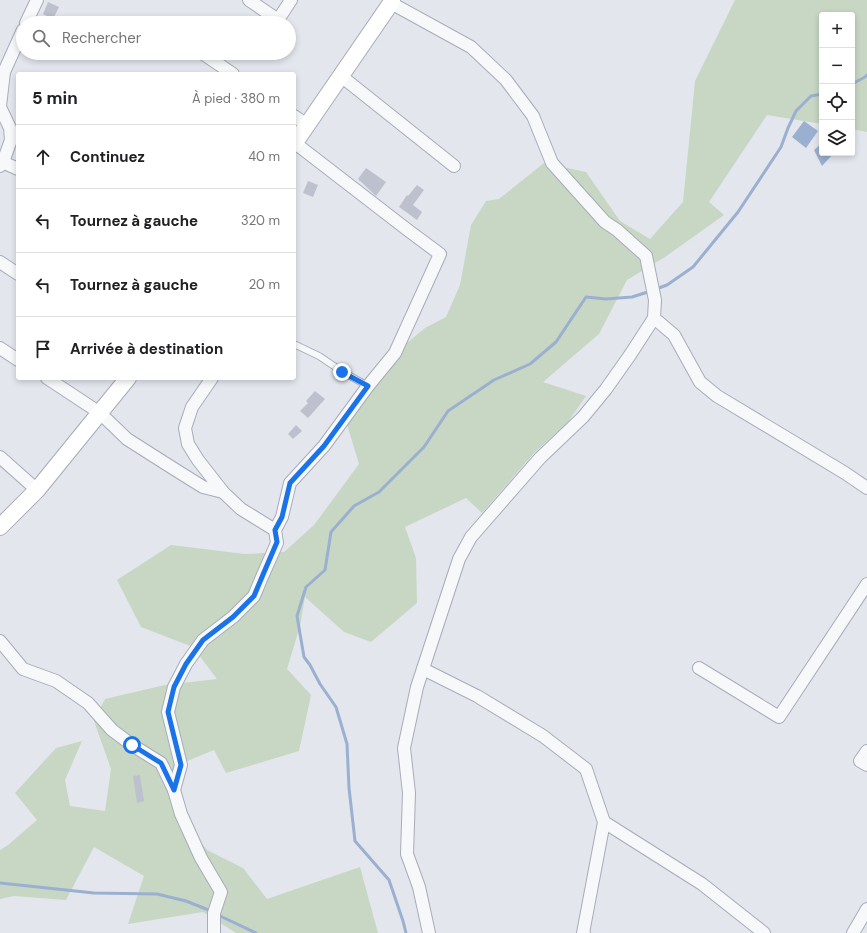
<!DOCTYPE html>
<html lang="fr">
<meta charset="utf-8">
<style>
body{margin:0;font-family:"DM Sans",sans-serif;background:#f2f2f2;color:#202124}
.controls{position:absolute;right:12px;top:12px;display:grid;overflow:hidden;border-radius:4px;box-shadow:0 2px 6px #0003}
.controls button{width:36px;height:36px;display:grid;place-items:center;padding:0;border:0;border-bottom:1px solid #e0e0e0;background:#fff;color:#202124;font:20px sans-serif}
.stop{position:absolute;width:12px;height:12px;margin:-9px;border:3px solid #1a73e8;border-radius:50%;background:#fff}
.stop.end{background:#1a73e8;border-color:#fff;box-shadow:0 1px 4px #0008}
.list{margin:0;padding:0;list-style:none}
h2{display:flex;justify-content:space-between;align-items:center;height:52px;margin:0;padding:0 16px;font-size:17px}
h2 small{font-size:13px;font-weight:400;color:#757577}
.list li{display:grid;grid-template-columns:26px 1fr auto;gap:12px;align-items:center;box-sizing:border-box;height:64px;padding:0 16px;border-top:1px solid #e0e0e0}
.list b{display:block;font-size:15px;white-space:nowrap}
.list em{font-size:13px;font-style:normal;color:#757577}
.icon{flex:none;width:22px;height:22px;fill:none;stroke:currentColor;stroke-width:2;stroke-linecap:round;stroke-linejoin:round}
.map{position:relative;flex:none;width:867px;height:933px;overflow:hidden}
.search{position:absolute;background:#fff;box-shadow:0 2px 6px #0003;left:16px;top:16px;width:280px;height:44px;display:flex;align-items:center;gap:10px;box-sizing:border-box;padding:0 14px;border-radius:22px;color:#757577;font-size:15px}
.panel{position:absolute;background:#fff;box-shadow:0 2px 6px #0003;left:16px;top:72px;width:280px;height:308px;border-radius:4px}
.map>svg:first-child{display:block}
.green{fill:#c7d7c3}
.water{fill:#9bb0d0}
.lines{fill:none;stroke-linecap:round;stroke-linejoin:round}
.stream{stroke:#9bb0d0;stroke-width:3}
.building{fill:#bdc1cd}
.lane-casing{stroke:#a7acb8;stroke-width:8}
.street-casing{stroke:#a7acb8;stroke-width:14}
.secondary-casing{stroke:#a7acb8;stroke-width:18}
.lane{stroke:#f7f8fa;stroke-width:6}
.street{stroke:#f7f8fa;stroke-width:12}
.secondary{stroke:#fff;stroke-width:16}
.route{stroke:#1a73e8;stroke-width:5}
</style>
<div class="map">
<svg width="867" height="933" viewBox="0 0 867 933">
<rect width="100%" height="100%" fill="#e3e6ed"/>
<polygon class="green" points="735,0 867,0 867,132 852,129 852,15 822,15 822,124 767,115 709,202 724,215 665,257 627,280 599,334 543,382 586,396 568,422 535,452 482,513 466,498 405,527 416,558 417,603 371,642 344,632 305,597 300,626 287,669 311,695 299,751 226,773 214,750 175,766 175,810 207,850 243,868 267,899 360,867 378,933 236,933 203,912 128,924 144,876 94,847 66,900 14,896 0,899 0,850 8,845 37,820 15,793 56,748 82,741 65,780 70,806 105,811 111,769 94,721 105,699 165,685 217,679 193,647 141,627 117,580 171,545 245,554 284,552 314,525 359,464 343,411 363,380 425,328 446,317 460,285 471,225 486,201 499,199 544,163 586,172 620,221 650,239 683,202 695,81"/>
<g class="water">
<polygon points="804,121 818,131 806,148 792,137"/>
<polygon points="822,143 822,153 834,153 822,166 814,150"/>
</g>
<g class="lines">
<g class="stream">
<polyline points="852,84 865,77 867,75"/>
<polyline points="656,289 667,285 693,267 738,212 781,147 788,128 796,111 811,96 822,94"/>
<polyline points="0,883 94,893 157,894 186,901 211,911"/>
<polyline points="218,915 256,933"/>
<polyline points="406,933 403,921 389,880 355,841 349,788 347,744 336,707 320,684 310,665 304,657 297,616 306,587 325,570 331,532 354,506 379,492 424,447 448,411 494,380 530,364 556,342 586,297 606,299 632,297 651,291"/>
</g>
</g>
<g class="building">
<polygon points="48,2 59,7 53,19 43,14"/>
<polygon points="366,168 386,182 376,196 358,179"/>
<polygon points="308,181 318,185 313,197 303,193"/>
<polygon points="417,185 424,190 413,205 422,212 417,220 399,207 407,195 408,196"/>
<polygon points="315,391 325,399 308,418 300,411 308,403 306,401"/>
<polygon points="296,425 302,431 293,439 288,434"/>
<polygon points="140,775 144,801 137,803 133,776"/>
</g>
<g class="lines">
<g class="lane-casing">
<polyline id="lane" points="296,345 319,356 343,372 368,386"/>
</g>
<g class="street-casing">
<g id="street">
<polyline points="249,0 278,20 291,0"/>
<polyline points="391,3 471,47 506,80 533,116 552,163 605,222 617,230 646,256 655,300 654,318 630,355 606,389 583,417 540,458 471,537 459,559 417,687 404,748 409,793 407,854 419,887 429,933"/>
<polyline points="26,23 37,0"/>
<polyline points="202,53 233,74"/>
<polyline points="341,76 454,166"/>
<polyline points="0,106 4,72 23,30"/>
<polyline points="0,107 10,128 11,140 3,162 0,166"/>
<polyline points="294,116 307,125"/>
<polyline points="0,161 18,169"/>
<polyline points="0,262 18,274"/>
<polyline points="654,318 674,335 700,382 717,396 845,473 867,488"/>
<polyline points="0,348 18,360"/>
<polyline points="47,378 100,413 127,439 171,467 203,487 223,492"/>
<polyline points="212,378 192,407 185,428 188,444 198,460 223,492 241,509 275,530"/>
<polyline points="0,457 37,490"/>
<polyline points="0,641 23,669 56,681 88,703 112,730 132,745 161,763 174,790 181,814 201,858 221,892 214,913 214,933"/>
<polyline points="699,668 779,717 867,584"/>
<polyline points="423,669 477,696 543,736 586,769 604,822 583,933 584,933"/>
<polyline points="867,751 860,761 867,765"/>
<polyline points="174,790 181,765 168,712 174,687 186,664 203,640 233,617 254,596 262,577 277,543 275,530 282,517 290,483 324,446 368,386 395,353 440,254 409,231 295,143"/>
<polyline points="604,822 702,884 764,933"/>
<polyline points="853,933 867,909"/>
</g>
</g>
<g class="secondary-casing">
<g id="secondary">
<polyline points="294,144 391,3 392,0"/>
<polyline points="0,527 37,490 128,378"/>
</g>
</g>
<use href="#lane" class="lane"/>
<use href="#street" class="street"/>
<use href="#secondary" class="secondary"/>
</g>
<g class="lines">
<polyline class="route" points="132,745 161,763 174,790 181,765 168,712 174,687 186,664 203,640 233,617 254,596 262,577 277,542 275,530 282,517 290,483 324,446 368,386 342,372"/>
</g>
</svg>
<div class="controls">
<button>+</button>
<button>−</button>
<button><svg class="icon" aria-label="locate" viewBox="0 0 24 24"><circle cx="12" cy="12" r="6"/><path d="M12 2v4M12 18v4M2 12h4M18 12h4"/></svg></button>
<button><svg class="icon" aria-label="layers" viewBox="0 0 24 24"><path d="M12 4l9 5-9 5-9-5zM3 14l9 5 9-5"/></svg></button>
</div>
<div class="stop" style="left:132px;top:745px"></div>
<div class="stop end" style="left:342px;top:372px"></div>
<div class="search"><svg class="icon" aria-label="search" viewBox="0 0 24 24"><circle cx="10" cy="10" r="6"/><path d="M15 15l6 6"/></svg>Rechercher</div>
<section class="panel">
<h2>5 min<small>À pied · 380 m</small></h2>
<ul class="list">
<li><svg class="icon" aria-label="ahead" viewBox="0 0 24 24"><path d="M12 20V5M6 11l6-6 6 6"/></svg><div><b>Continuez</b></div><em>40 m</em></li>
<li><svg class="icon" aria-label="left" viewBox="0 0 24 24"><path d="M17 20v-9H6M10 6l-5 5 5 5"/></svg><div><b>Tournez à gauche</b></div><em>320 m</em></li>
<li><svg class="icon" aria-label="left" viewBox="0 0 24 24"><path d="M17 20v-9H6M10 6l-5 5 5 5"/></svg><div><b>Tournez à gauche</b></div><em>20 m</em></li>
<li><svg class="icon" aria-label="arrive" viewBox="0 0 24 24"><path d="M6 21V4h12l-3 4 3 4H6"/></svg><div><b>Arrivée à destination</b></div></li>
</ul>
</section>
</div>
